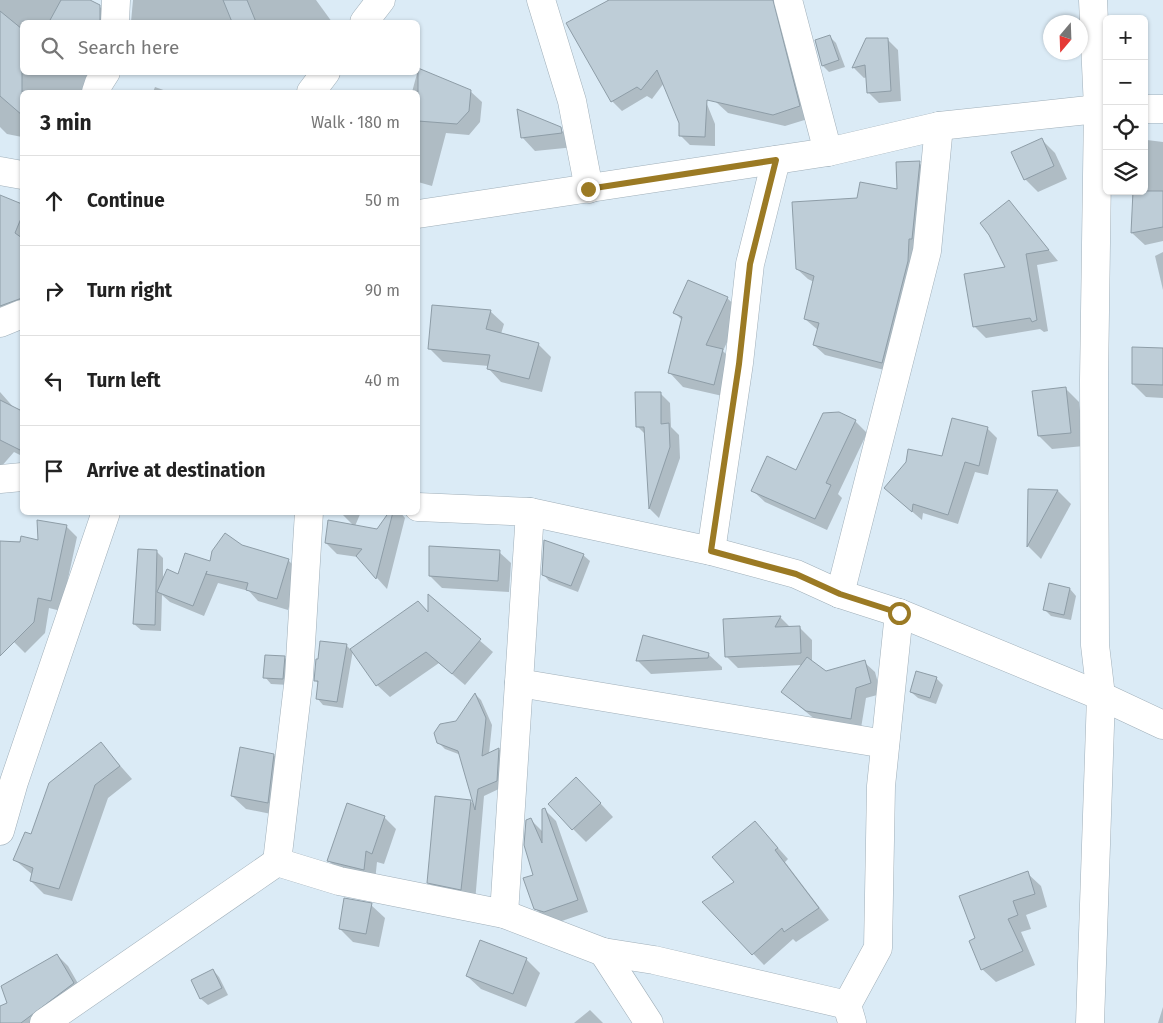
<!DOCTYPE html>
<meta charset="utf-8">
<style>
body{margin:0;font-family:"Fira Sans",sans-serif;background:#f6f6f6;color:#222}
.controls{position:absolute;right:15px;top:15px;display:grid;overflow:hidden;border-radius:8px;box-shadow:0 1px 4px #0004}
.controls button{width:45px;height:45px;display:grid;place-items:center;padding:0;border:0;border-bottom:1px solid #e0e0e0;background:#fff;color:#222;font:25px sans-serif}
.compass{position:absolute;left:1043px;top:15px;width:45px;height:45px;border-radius:50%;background:#fff;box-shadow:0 1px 4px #0004;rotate:199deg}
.stop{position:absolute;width:15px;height:15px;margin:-11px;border:4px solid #9b7a24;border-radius:50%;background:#fff}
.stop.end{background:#9b7a24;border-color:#fff;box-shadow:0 1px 5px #0008}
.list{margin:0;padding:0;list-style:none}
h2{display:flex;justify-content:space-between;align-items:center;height:65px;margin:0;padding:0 20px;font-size:21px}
h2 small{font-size:16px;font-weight:400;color:#767676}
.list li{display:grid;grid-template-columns:32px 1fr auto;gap:15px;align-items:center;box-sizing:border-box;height:90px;padding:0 20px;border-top:1px solid #e0e0e0}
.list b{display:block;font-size:19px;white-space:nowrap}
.list em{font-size:16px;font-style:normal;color:#767676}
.icon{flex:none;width:28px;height:28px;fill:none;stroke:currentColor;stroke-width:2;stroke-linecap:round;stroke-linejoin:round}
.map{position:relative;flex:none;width:1163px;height:1023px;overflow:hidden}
.search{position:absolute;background:#fff;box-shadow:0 1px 4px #0004;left:20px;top:20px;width:400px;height:55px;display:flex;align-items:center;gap:12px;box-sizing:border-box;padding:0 18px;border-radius:8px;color:#767676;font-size:19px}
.panel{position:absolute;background:#fff;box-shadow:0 1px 4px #0004;left:20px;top:90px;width:400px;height:425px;border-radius:8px}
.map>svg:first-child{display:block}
.shadow{fill:#0003}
.building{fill:#becdd7;stroke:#8e9da7}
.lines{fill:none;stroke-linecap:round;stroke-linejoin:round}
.street-casing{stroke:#a0afb9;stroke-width:29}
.street{stroke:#fff;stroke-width:28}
.route{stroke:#9b7a24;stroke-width:6}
</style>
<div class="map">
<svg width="1163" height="1023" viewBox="0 0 1163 1023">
<rect width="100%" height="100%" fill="#dbebf6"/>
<g class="shadow">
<polygon points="0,0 87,0 99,6 113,20 113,22 22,22 22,72 111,72 91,92 22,92 22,137 7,134 0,127"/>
<polygon points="133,0 316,0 332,22 131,22"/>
<polygon points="607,0 665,0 715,124 715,146 690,145 680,135 680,123 664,83 652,99 647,96 622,111 612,101 567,24 608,2"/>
<polygon points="700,0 786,0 811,118 785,126 728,113 716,102"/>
<polygon points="829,36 836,43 845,67 829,72 823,66 816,41"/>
<polygon points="867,39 888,40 898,50 901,101 879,103 868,92 867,77 864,78 854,68"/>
<polygon points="418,70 470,91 482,102 480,122 469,135 446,133 432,186 418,182 418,92 412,92"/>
<polygon points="155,87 169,92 153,92"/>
<polygon points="560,129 574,142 575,147 535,151 522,137"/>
<polygon points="1041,139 1055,153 1067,179 1038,192 1025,179"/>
<polygon points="1147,140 1163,142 1163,241 1145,245 1132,233 1135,191 1144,191 1144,156"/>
<polygon points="919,163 930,173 892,372 825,355 814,345 818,330 805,319 814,282 808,279 797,269 858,199 898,191"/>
<polygon points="0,197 22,205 22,309 0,319"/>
<polygon points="1009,202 1058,261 1037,265 1048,331 1044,332 1040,329 986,338 975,327 966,275 1007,268"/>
<polygon points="1163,252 1163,290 1155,256"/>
<polygon points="727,298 741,311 723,351 735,364 727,397 683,387 670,373 683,321 675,313"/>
<polygon points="490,311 504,324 501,334 538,344 551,357 542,392 501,382 488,368 489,366 443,362 430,349"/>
<polygon points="1163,349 1163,398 1146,397 1133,384"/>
<polygon points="1065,388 1079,402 1084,446 1052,449 1039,436"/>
<polygon points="0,392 15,409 22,413 22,456 14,452 0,468"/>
<polygon points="660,393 670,403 671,427 679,435 680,458 659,518 650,509 645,434 637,426"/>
<polygon points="855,421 867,433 838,494 842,498 827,530 765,502 753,491 797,471"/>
<polygon points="987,428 997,438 988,475 975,472 958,524 923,513 922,520 895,497 943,457"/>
<polygon points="1030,491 1058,491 1071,504 1041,559 1028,546"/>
<polygon points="340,512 361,512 355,526 377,530 391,512 400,512 405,518 387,589 358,557 337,554 326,543 353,525"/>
<polygon points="66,526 77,537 61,611 49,608 45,633 25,653 0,628 0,542 39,541"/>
<polygon points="241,546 288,560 299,571 288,610 258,601 249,591 218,583 204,616 170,602 162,595 161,631 141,630 134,624 157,552 163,558 163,582 210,563"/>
<polygon points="499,552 511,563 509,592 442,588 430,576"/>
<polygon points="583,555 590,561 578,592 549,581 543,574"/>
<polygon points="1050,585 1070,589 1076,596 1071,620 1051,616 1044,609"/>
<polygon points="429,597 493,652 465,685 439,663 390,697 377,685 353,650 343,708 323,705 317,698 319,684 316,681 346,645 351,650 418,603 429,614"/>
<polygon points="780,617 791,628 800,628 812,640 812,662 826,672 864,662 875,672 881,694 866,698 861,728 817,721 782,692 802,665 738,668 726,656"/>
<polygon points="708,654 722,667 722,670 651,674 638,661"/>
<polygon points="284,657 291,664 289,685 271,684 265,677"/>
<polygon points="936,678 943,685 936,704 918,698 911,692"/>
<polygon points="475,694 481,700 492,725 489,754 499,749 505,756 503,787 484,796 475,902 441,896 428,882 470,801 476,806 461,755 445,749 438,742 457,722"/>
<polygon points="100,743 132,779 108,798 72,901 44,894 31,881 33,875 15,860"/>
<polygon points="274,755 287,768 281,816 246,809 232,796"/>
<polygon points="590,792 613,817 586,842 573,829"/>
<polygon points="545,810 556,821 588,912 556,923 547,920 535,908 530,819 543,832"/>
<polygon points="384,817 396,829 384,864 377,862 375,881 340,872 329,861"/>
<polygon points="755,822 788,859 785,862 829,920 796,942 793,939 764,965 704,902 735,883"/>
<polygon points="1027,873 1041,886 1047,907 1026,915 1031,929 1021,932 1035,965 996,982 982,969 977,939"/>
<polygon points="371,905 385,918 379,947 353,942 340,929"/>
<polygon points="57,955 68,966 84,994 44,1023 0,1023 0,1007 8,1004"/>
<polygon points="526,959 540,973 526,1007 481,989 467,976"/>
<polygon points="213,970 219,977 228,995 208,1005 201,999 192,981"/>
<polygon points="1163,1007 1163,1023 1158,1023"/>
<polygon points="590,1010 603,1023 574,1023"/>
</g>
<g class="building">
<polygon points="61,0 90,0 100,5 100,22 49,22"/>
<polygon points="223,0 247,0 256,22 232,22"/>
<polygon points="609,0 773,0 800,106 773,115 707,100 705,137 679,136 679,123 657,70 641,90 637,87 611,102 566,23"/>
<polygon points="0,11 22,29 22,115 0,96"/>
<polygon points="830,35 839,60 822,66 815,40"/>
<polygon points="866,38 888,38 891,91 867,93 865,65 852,68"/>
<polygon points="418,68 471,90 469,111 457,124 418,121"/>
<polygon points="517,109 561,127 562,133 521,138"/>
<polygon points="1042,138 1054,166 1024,180 1011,152"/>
<polygon points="920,161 912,239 909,239 908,261 882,363 813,345 819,323 804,319 814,276 796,269 792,202 857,198 860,182 897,189 896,162"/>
<polygon points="1133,191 1163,191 1163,227 1131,233"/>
<polygon points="0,195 22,204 22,216 15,233 22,238 22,298 0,306"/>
<polygon points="1009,200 1049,250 1026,254 1037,320 1032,322 1030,318 973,327 964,274 1005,267 989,235 980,223"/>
<polygon points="688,280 728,297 706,345 723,349 714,385 668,373 682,317 673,313"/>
<polygon points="432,305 491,310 486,329 539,343 529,379 487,369 490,355 428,349"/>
<polygon points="1132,347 1163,348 1163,385 1132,384"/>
<polygon points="1066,387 1071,433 1038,436 1032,391"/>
<polygon points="635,392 661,392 661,424 669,423 670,447 649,509 644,427 636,427"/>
<polygon points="0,400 22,411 22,451 0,440"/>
<polygon points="839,412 856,420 826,483 831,485 815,519 751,491 767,456 796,470 823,413"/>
<polygon points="952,418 988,427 979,466 965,462 948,515 913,504 912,512 884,488 906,462 908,449 942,456"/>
<polygon points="1028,489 1058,490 1027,547"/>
<polygon points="389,512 393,512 376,579 356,556 362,549 325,543 328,520 377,529"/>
<polygon points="37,520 67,525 51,601 38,598 34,622 0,656 0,541 20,542 21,536 38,540"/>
<polygon points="225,533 242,545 289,559 277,599 246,590 248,583 206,574 207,571 193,606 157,592 167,569 178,574 185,553 210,561 212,551"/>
<polygon points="544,540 584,554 571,586 542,575"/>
<polygon points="429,546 500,550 498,581 429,576"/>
<polygon points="138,549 157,550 155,625 133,624"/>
<polygon points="1049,583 1070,588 1064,615 1043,610"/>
<polygon points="428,594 481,639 452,674 426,652 376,686 350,649 418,601 428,612"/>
<polygon points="781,616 775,627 800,626 801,653 725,657 723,619"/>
<polygon points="643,635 709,653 708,658 636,661"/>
<polygon points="320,641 347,644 337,702 316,699 318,681 314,681 316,659 318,659"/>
<polygon points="265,655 285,656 283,679 263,678"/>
<polygon points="807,657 826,671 865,660 871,683 856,688 851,719 806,711 781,692"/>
<polygon points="916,671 937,677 930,698 910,692"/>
<polygon points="475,693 486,718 482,756 499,748 497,781 478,789 475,810 458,751 437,743 434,733 440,724 456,721"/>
<polygon points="101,742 120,766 95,785 59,889 30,881 33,868 13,860 25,832 31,834 49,783"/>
<polygon points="240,747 274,754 268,803 231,796"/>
<polygon points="576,777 601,803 572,830 548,804"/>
<polygon points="435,796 471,800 461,890 427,883"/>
<polygon points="347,803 385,816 372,854 366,851 364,870 327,861"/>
<polygon points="545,808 578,900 544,912 534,909 523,878 533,875 524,845 526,820 531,818 542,843 542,809"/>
<polygon points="755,821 778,848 775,850 819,908 784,932 782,928 752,955 702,902 734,882 712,857"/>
<polygon points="1028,871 1035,894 1013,901 1018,915 1008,919 1023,951 981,970 969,941 975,938 959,896"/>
<polygon points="344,898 372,903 366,934 339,929"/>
<polygon points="480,940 527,958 513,994 466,976"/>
<polygon points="57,954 74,983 21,1023 0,1023 0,1006 7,1003 1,986"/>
<polygon points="213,969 222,988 200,999 191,980"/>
</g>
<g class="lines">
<g class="street-casing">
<g id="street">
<polyline points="541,0 572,101 589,189"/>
<polyline points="788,0 828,152"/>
<polyline points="115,22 116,0"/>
<polyline points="364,22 381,0"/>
<polyline points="96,92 99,83 106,72"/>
<polyline points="311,92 326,72"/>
<polyline points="1144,109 1163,109"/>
<polyline points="0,171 22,175"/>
<polyline points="418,214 828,152 939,126 1107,108"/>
<polyline points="0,323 22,314"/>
<polyline points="0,479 22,477"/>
<polyline points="418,507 530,512 711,551 796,574 840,594 899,613 1101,696 1163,725"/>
<polyline points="711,551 739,363 750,264 776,160"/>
<polyline points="840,594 927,251 939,126"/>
<polyline points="519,683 885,744"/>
<polyline points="0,831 14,782 106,512"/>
<polyline points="277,862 299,677 309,512"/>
<polyline points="504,914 530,512"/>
<polyline points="603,952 649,1023"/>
<polyline points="852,1022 847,1005 878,948 881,786 899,613"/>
<polyline points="44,1023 277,862 339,881 504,914 603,952 654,960 847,1005"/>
<polyline points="1090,1023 1101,696 1095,645 1094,380 1098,108 1093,0"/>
</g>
</g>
<use href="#street" class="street"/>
</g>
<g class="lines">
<polyline class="route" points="588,189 776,160 750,264 739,364 711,551 796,574 840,594 899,613"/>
</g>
</svg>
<div class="controls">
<button>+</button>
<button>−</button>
<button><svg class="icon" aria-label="locate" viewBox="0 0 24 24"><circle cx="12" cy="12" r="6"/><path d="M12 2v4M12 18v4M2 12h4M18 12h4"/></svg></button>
<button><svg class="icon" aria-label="layers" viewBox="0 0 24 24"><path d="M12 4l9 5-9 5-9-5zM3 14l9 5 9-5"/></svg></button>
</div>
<svg class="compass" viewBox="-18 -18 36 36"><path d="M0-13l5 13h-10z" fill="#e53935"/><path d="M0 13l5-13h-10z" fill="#767676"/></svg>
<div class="stop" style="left:899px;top:613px"></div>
<div class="stop end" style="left:588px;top:189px"></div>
<div class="search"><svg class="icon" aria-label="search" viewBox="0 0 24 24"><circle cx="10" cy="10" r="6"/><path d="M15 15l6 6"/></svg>Search here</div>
<section class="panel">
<h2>3 min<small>Walk · 180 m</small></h2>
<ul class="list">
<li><svg class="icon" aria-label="ahead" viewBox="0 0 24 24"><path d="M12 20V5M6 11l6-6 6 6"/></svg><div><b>Continue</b></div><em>50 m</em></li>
<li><svg class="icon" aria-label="right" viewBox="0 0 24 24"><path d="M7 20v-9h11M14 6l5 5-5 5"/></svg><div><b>Turn right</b></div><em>90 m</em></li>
<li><svg class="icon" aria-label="left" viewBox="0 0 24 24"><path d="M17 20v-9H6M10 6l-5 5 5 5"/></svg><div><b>Turn left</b></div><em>40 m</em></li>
<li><svg class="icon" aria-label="arrive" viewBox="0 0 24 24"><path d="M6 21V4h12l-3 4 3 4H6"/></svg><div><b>Arrive at destination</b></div></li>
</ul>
</section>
</div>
